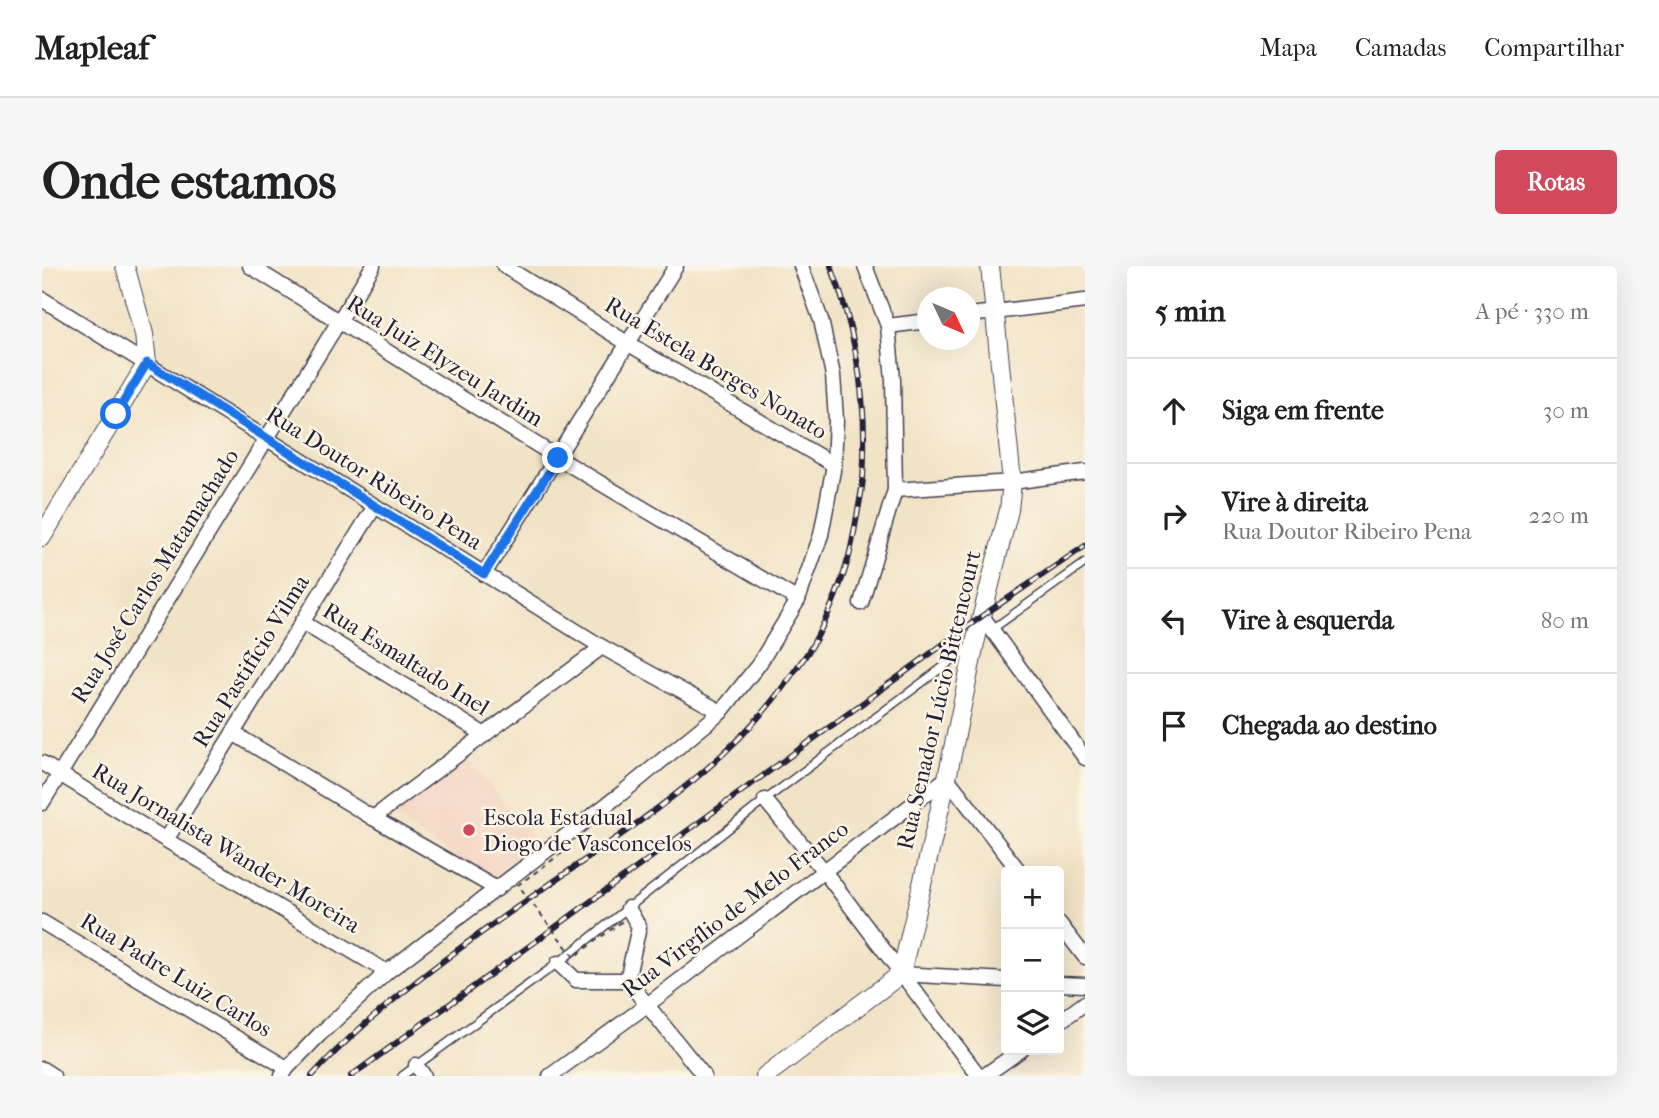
<!DOCTYPE html>
<html lang="pt">
<meta charset="utf-8">
<style>
body{margin:0;font-family:"IM FELL French Canon",serif;background:#f6f6f6;color:#202124}
.controls{position:absolute;right:21px;bottom:21px;display:grid;overflow:hidden;border-radius:7px;box-shadow:0 7px 28px #0002}
.controls button{width:63px;height:63px;display:grid;place-items:center;padding:0;border:0;border-bottom:2px solid #e0e0e0;background:#fff;color:#202124;font:35px sans-serif}
.compass{position:absolute;left:875px;top:21px;width:63px;height:63px;border-radius:50%;background:#fff;box-shadow:0 7px 28px #0002;rotate:134deg}
.stop{position:absolute;width:21px;height:21px;margin:-16px;border:5px solid #1a73e8;border-radius:50%;background:#fff}
.stop.end{background:#1a73e8;border-color:#fff;box-shadow:0 2px 7px #0008}
.list{margin:0;padding:0;list-style:none}
h2{display:flex;justify-content:space-between;align-items:center;height:91px;margin:0;padding:0 28px;font-size:30px}
h2 small{font-size:23px;font-weight:400;color:#757577}
.list li{display:grid;grid-template-columns:46px 1fr auto;gap:21px;align-items:center;box-sizing:border-box;height:105px;padding:0 28px;border-top:2px solid #e0e0e0}
.list b{display:block;font-size:26px;white-space:nowrap}
.list p{margin:0;font-size:23px;white-space:nowrap;color:#757577}
.list em{font-size:23px;font-style:normal;color:#757577}
.icon{flex:none;width:38px;height:38px;fill:none;stroke:currentColor;stroke-width:2;stroke-linecap:round;stroke-linejoin:round}
.map{position:relative;flex:none;width:1043px;height:810px;overflow:hidden;border-radius:7px}
header{display:flex;align-items:center;gap:42px;box-sizing:border-box;height:98px;padding:0 35px;background:#fff;border-bottom:2px solid #e0e0e0}
header strong{font-size:33px}
nav{display:flex;gap:38px;margin-inline-start:auto;font-size:24px}
.intro{display:flex;align-items:center;justify-content:space-between;box-sizing:border-box;height:168px;padding:0 42px}
h1{margin:0;font-size:49px}
.button{padding:18px 32px;border-radius:7px;background:#d1495b;color:#fff;font-size:24px;font-weight:700}
main{display:flex;gap:42px;padding:0 42px}
aside{flex:1;background:#fff;border-radius:7px;box-shadow:0 7px 28px #0002}
.map>svg:first-child{display:block}
.built{fill:#f4d3c1}
.lines{fill:none;stroke-linecap:round;stroke-linejoin:round}
.service-casing{stroke:#413f50;stroke-width:10}
.minor-casing{stroke:#413f50;stroke-width:17}
.tertiary-casing{stroke:#413f50;stroke-width:20}
.service{stroke:#fff;stroke-width:7}
.minor{stroke:#fff;stroke-width:14}
.tertiary{stroke:#fff;stroke-width:18}
.rail-casing{stroke:#22223b;stroke-width:6}
.rail{stroke:#fcf5e5;stroke-width:3.5;stroke-dasharray:10;stroke-linecap:butt}
.path-bridge{stroke:#413f50;stroke-width:2;stroke-dasharray:5 5;stroke-linecap:butt}
.route{stroke:#1a73e8;stroke-width:9}
.poi-dot{fill:#d1495b;stroke:#fcf5e5;stroke-width:2.5}
.labels{text-anchor:middle;dominant-baseline:central;stroke-width:5;stroke-linejoin:round;paint-order:stroke}
.street-label{font-size:23px;fill:#22223b;stroke:#fcf5e5}
.poi-label{font-size:23px;fill:#22223b;stroke:#fcf5e5;text-anchor:start}
</style>
<header>
<strong>Mapleaf</strong>
<nav><a>Mapa</a><a>Camadas</a><a>Compartilhar</a></nav>
</header>
<div class="intro"><h1>Onde estamos</h1><a class="button">Rotas</a></div>
<main>
<div class="map">
<svg width="1043" height="810" viewBox="0 0 1043 810">
<rect width="100%" height="100%" fill="#fcf5e5"/>
<filter id="ink" filterUnits="userSpaceOnUse"><feTurbulence type="fractalNoise" baseFrequency=".0143" numOctaves="2"/><feDisplacementMap in="SourceGraphic" scale="14" xChannelSelector="R" yChannelSelector="G"/><feConvolveMatrix kernelMatrix="1 2 1 2 8 2 1 2 1" color-interpolation-filters="sRGB"/></filter>
<filter id="wash" filterUnits="userSpaceOnUse"><feTurbulence type="fractalNoise" baseFrequency=".00686" numOctaves="4" result="noise"/><feDisplacementMap in="SourceGraphic" scale="28" xChannelSelector="R" yChannelSelector="G"/><feGaussianBlur stdDeviation="1.57" result="paint"/><feColorMatrix in="noise" values="0 0 0 0 0 0 0 0 0 0 0 0 0 0 0 0 0 1.4 0 .05"/><feComposite in="paint" operator="in"/></filter>
<g filter="url(#wash)">
<rect width="100%" height="100%" fill="#f1e3c6"/>
<polygon class="built" points="425,492 495,577 447,614 349,550"/>
</g>
<g filter="url(#ink)">
<g class="lines">
<g class="service-casing">
<g id="service">
<polyline points="949,364 1043,297"/>
<polyline points="360,810 516,697 723,534 929,380"/>
</g>
</g>
<g class="minor-casing">
<g id="minor">
<polyline points="208,0 516,192 756,334"/>
<polyline points="462,0 585,77 792,199"/>
<polyline points="0,33 560,381 679,446"/>
<polyline points="928,49 1043,35"/>
<polyline points="846,60 886,55"/>
<polyline points="853,224 970,216 1043,206"/>
<polyline points="442,308 634,0"/>
<polyline points="819,337 853,224 851,114 846,60 823,0"/>
<polyline points="940,350 1043,492"/>
<polyline points="260,356 443,469"/>
<polyline points="191,467 331,552 455,623"/>
<polyline points="0,497 124,574 345,706"/>
<polyline points="723,534 782,605 937,810"/>
<polyline points="0,537 331,0"/>
<polyline points="331,552 560,381"/>
<polyline points="124,574 333,240"/>
<polyline points="0,656 245,802"/>
<polyline points="1017,657 1043,691"/>
<polyline points="516,697 534,714 585,714"/>
<polyline points="859,708 964,714"/>
<polyline points="585,714 662,810"/>
<polyline points="585,714 597,661 586,642"/>
<polyline points="1017,718 1043,719"/>
<polyline points="1017,756 1043,737"/>
<polyline points="374,799 382,810"/>
<polyline points="0,803 11,810"/>
<polyline points="240,810 245,802 277,769 345,706 580,527 679,446 717,398 756,334 779,269 792,199 794,154 791,109 779,54 759,0"/>
<polyline points="508,810 605,739 905,512 977,605"/>
<polyline points="942,810 979,784"/>
</g>
</g>
<g class="tertiary-casing">
<g id="tertiary">
<polyline points="0,271 105,97 102,68 83,0"/>
<polyline points="723,810 859,708 905,512 933,377 967,244 970,216 948,0"/>
</g>
</g>
<use href="#service" class="service"/>
<use href="#minor" class="minor"/>
<use href="#tertiary" class="tertiary"/>
<g class="rail-casing">
<g id="rail">
<path d="M270 810C298 779 328 753 360 727 422 677 488 632 553 587 628 535 696 486 749 410 756 400 764 390 770 380 783 357 798 322 805 297 810 282 812 265 815 250 817 238 820 226 821 213 826 141 815 68 789 0"/>
<polyline points="309,810 940,350 1043,280"/>
</g>
</g>
<use href="#rail" class="rail"/>
<polyline class="path-bridge" points="520,587 476,619 532,691 582,654"/>
</g>
</g>
<g class="lines" filter="url(#ink)">
<polyline class="route" points="74,148 105,97 442,308 516,192"/>
</g>
<circle class="poi-dot" cx="427" cy="564" r="7"/>
<g class="labels">
<g class="street-label">
<text transform="translate(403 95) rotate(32)">Rua Juiz Elyzeu Jardim</text>
<text transform="translate(674 102) rotate(31)">Rua Estela Borges Nonato</text>
<text transform="translate(332 212) rotate(32)">Rua Doutor Ribeiro Pena</text>
<text transform="translate(113 310) rotate(-58)">Rua José Carlos Matamachado</text>
<text transform="translate(364 393) rotate(32)">Rua Esmaltado Inel</text>
<text transform="translate(209 395) rotate(-58)">Rua Pastifício Vilma</text>
<text transform="translate(897 434) rotate(-77)">Rua Senador Lúcio Bittencourt</text>
<text transform="translate(184 582) rotate(31)">Rua Jornalista Wander Moreira</text>
<text transform="translate(693 643) rotate(-37)">Rua Virgílio de Melo Franco</text>
<text transform="translate(134 709) rotate(31)">Rua Padre Luiz Carlos</text>
</g>
<g class="poi-label">
<text x="441" y="551">Escola Estadual<tspan x="441" dy="26">Diogo de Vasconcelos</tspan></text>
</g>
</g>
</svg>
<div class="controls">
<button>+</button>
<button>−</button>
<button><svg class="icon" aria-label="layers" viewBox="0 0 24 24"><path d="M12 4l9 5-9 5-9-5zM3 14l9 5 9-5"/></svg></button>
</div>
<svg class="compass" viewBox="-18 -18 36 36"><path d="M0-13l5 13h-10z" fill="#e53935"/><path d="M0 13l5-13h-10z" fill="#757577"/></svg>
<div class="stop" style="left:74px;top:148px"></div>
<div class="stop end" style="left:516px;top:192px"></div>
</div>
<aside>
<h2>5 min<small>A pé · 330 m</small></h2>
<ul class="list">
<li><svg class="icon" aria-label="ahead" viewBox="0 0 24 24"><path d="M12 20V5M6 11l6-6 6 6"/></svg><div><b>Siga em frente</b></div><em>30 m</em></li>
<li><svg class="icon" aria-label="right" viewBox="0 0 24 24"><path d="M7 20v-9h11M14 6l5 5-5 5"/></svg><div><b>Vire à direita</b><p>Rua Doutor Ribeiro Pena</p></div><em>220 m</em></li>
<li><svg class="icon" aria-label="left" viewBox="0 0 24 24"><path d="M17 20v-9H6M10 6l-5 5 5 5"/></svg><div><b>Vire à esquerda</b></div><em>80 m</em></li>
<li><svg class="icon" aria-label="arrive" viewBox="0 0 24 24"><path d="M6 21V4h12l-3 4 3 4H6"/></svg><div><b>Chegada ao destino</b></div></li>
</ul>
</aside>
</main>
